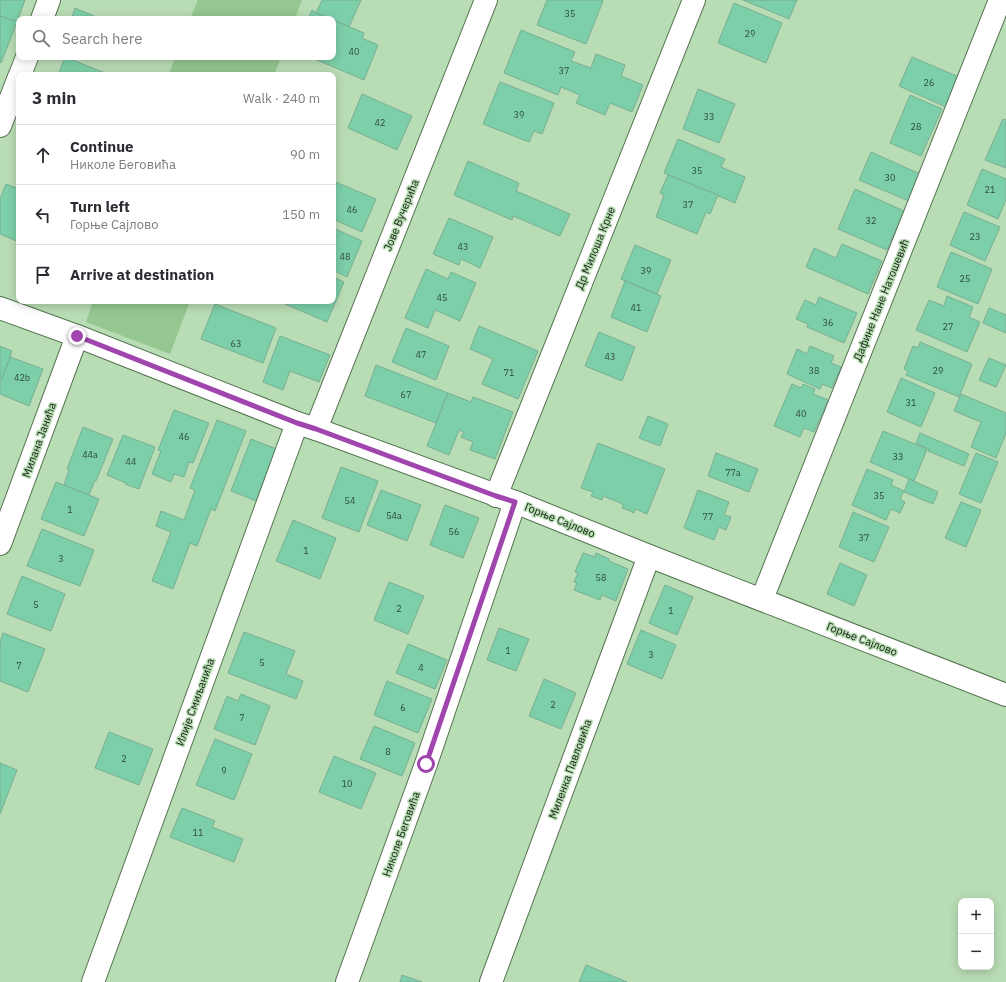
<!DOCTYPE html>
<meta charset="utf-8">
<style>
body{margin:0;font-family:"IBM Plex Sans",sans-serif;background:#f7f7f7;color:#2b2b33}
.controls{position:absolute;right:12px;bottom:12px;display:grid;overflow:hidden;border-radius:8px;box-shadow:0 2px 10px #0003}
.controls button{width:36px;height:36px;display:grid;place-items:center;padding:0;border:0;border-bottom:1px solid #e1e1e2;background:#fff;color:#2b2b33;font:20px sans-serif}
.stop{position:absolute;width:12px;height:12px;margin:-9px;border:3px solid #a044ae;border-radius:50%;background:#fff}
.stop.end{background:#a044ae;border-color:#fff;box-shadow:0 1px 4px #0008}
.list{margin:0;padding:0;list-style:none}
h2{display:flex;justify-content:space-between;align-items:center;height:52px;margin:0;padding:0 16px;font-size:17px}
h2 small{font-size:13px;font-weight:400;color:#7c7c81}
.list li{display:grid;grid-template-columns:26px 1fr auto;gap:12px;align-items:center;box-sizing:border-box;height:60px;padding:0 16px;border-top:1px solid #e1e1e2}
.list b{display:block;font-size:15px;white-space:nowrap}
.list p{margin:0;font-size:13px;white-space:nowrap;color:#7c7c81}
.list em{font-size:13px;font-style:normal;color:#7c7c81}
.icon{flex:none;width:22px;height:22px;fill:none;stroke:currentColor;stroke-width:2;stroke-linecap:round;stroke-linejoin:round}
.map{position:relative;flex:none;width:1006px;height:982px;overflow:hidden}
.search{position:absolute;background:#fff;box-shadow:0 2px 10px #0003;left:16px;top:16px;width:320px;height:44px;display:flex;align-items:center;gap:10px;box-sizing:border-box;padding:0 14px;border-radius:8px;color:#7c7c81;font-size:15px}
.panel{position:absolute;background:#fff;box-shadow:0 2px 10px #0003;left:16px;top:72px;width:320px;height:232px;border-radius:8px}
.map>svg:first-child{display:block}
.green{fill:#95c790}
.building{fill:#7ccfa8;stroke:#7bae94}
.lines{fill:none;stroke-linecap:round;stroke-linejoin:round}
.minor-casing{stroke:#557551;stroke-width:24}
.minor{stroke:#fff;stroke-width:22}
.route{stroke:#a044ae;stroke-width:5}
.labels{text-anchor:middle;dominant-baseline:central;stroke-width:3;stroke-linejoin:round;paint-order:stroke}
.number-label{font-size:9px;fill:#2e4c38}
.street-label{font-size:11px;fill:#142112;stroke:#b8dcb4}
</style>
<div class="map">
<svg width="1006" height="982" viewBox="0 0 1006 982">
<rect width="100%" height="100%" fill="#b8dcb4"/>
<g class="green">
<polygon points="198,0 302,0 295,19 190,19"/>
<polygon points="175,57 281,57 274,75 169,75"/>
<polygon points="93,301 190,301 170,354 86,322"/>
</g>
<g class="building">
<polygon points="0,0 25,0 17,22 0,16"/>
<polygon points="322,0 361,0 349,27 316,13"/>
<polygon points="547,0 600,0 603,1 586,44 537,25"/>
<polygon points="743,0 797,0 789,19"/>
<polygon points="734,3 782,23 766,63 718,43"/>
<polygon points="75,8 101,19 71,19"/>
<polygon points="312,10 316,13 332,19 308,19"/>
<polygon points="0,16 17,22 1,63 0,62"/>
<polygon points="333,20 364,33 362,38 378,45 364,80 310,57 333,57"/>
<polygon points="521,30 575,52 571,61 591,68 596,54 625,65 621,76 643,85 632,112 610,103 605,115 576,103 580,95 561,87 558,95 504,73"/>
<polygon points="65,57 110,75 58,75"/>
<polygon points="912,57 959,77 946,107 899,86"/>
<polygon points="500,82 554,103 542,134 534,131 529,142 483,124"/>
<polygon points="698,89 735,104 719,143 683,129"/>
<polygon points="362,94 412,116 397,150 348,128"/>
<polygon points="910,95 942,109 921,156 890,143"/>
<polygon points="1003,119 1006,120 1006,168 985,160"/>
<polygon points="678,139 725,159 721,167 745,177 735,203 664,173"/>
<polygon points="871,152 920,174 909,201 859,180"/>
<polygon points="468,161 519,183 516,191 570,214 560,236 513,216 512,220 454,195"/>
<polygon points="982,169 1006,179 1006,199 998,219 967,205"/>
<polygon points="668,175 718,195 710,214 706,212 697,234 656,217 664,195 660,193"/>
<polygon points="333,181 376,199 362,232 333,219"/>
<polygon points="6,184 19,189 19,242 0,234 0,199"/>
<polygon points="855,189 904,211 887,250 838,229"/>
<polygon points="964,212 1000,227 985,261 950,245"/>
<polygon points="449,218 493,237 480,268 461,259 459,265 433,254"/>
<polygon points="333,228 362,241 347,277 333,270"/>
<polygon points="842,244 882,261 868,294 806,267 814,248 836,258"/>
<polygon points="635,245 671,260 657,294 621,279"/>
<polygon points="951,252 992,269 978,304 937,287"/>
<polygon points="426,269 448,279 451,272 476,283 460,321 435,310 428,328 405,318"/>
<polygon points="333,277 344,282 327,322 285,304 287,301 333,301"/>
<polygon points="625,281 661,296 647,332 611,317"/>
<polygon points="947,296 973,307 969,317 980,322 967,352 916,330 929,300 944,306"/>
<polygon points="819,297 857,313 844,343 807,327 808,324 796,319 805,300 816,305"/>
<polygon points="215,304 276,328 263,363 201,339"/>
<polygon points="989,308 1006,315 1006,333 983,323"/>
<polygon points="479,326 538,351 518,399 482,384 493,359 470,349"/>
<polygon points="406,328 449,346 436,380 392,362"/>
<polygon points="599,332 635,347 622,381 585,366"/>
<polygon points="280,336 330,355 319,382 290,371 283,390 263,382"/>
<polygon points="920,342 972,364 959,397 906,375 908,371 904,369 913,346 918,348"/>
<polygon points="0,346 12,351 2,380 0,379"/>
<polygon points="810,346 834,356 831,363 841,367 832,388 822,384 820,389 787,374 797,349 807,354"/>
<polygon points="10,357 43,369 29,406 0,394 0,384"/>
<polygon points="989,358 1006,365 996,387 979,380"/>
<polygon points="376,365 448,393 436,423 365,396"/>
<polygon points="901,378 935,393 921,427 887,412"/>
<polygon points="792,384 801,388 803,384 815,389 813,394 828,400 814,432 804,428 800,437 774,426"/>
<polygon points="448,393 471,402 473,397 513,412 495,459 470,450 473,442 461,437 464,432 459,430 449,455 427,446"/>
<polygon points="961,394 1006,413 1006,433 996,458 971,447 981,422 954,411"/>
<polygon points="174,410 209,423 193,463 189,462 184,477 174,474 171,482 152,474 161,451 158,450"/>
<polygon points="648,416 668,424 660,446 639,438"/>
<polygon points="217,420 246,431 215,511 211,509 197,546 190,543 173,589 152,581 171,532 156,526 161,511 184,520 195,490 190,488"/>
<polygon points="83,427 113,439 96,481 95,480 89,495 64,485 69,470 67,469"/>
<polygon points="883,431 927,449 914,481 870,462"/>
<polygon points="920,433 969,454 964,466 928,451 929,449 916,443"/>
<polygon points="123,435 155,447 139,489 125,484 126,483 107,475"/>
<polygon points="251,439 279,450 259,502 231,491"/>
<polygon points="598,443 665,469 647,514 635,509 634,513 628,510 622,508 623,504 603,496 602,500 591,496 593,492 581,488"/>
<polygon points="716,453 758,469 749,492 708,476"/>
<polygon points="976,453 998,462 981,503 959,494"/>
<polygon points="341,467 378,481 359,532 322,518"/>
<polygon points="867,469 893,480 891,485 904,491 900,499 905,502 900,513 891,509 886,520 852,505"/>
<polygon points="909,479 938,492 933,504 904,492"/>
<polygon points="56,482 99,499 84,536 41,519"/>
<polygon points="381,490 421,505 407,541 367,525"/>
<polygon points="698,490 729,502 724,515 731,517 726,530 719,527 714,540 684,528"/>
<polygon points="961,502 981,510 966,547 945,538"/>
<polygon points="445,505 479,518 463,558 430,545"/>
<polygon points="853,512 889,527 874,562 839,547"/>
<polygon points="293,520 336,538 320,579 276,561"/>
<polygon points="42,529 94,550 80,586 27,566"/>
<polygon points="583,553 595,557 596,553 609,559 609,561 628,569 616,601 602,595 600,600 574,590 577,583 574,582 578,573 575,572"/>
<polygon points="840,563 867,575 854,606 827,594"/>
<polygon points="22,576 65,594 51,631 7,614"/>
<polygon points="389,582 424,596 408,634 374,620"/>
<polygon points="665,585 693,597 677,635 649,623"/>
<polygon points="499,628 529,639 516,671 487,660"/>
<polygon points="641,630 676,645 662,679 627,664"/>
<polygon points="244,632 295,651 286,674 303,681 296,699 228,673"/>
<polygon points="3,633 45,649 28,692 0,681 0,642"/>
<polygon points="408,644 447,660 435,689 396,673"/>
<polygon points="544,679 576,693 561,729 529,716"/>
<polygon points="387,681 432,699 418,733 374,715"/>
<polygon points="241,694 270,706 255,745 214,729 227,696 238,701"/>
<polygon points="374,726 415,743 402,776 360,759"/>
<polygon points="109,732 153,749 139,785 95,768"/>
<polygon points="215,739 252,754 234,800 196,785"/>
<polygon points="334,756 376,773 361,809 319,792"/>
<polygon points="0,763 17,770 0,814"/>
<polygon points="182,808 215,821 212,827 243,839 234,862 170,837"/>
<polygon points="586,965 627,982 579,982"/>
<polygon points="402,975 422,982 400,982"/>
</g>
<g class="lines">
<g class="minor-casing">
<g id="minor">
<polyline points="42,19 49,0"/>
<polyline points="20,75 27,57"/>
<polyline points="0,126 19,77"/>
<polyline points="0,308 77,336 297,423 316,429 515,502 649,556 1006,695"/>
<polyline points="316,429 486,0"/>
<polyline points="496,496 694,0"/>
<polyline points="0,544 77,336"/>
<polyline points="762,599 1000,0"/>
<polyline points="93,982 297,423"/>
<polyline points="347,982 426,764 515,502"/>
<polyline points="491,982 649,556"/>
</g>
</g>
<use href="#minor" class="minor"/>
</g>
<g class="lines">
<polyline class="route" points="77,336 297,423 316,429 496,496 515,502 426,764"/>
</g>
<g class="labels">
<g class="number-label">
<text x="570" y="13">35</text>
<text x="750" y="33">29</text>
<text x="354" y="51">40</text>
<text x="564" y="70">37</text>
<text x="929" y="82">26</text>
<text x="519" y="114">39</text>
<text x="709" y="116">33</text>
<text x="380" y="122">42</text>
<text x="916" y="126">28</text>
<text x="697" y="170">35</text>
<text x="890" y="177">30</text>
<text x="990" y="189">21</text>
<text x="688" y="204">37</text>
<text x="352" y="209">46</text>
<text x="871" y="220">32</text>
<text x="975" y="236">23</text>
<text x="463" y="246">43</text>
<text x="345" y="256">48</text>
<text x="646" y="270">39</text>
<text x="965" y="278">25</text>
<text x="442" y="297">45</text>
<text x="636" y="307">41</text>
<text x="828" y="322">36</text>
<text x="948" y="326">27</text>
<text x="236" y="343">63</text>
<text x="421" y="354">47</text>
<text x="610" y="356">43</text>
<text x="814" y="370">38</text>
<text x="938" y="370">29</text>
<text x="509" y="372">71</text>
<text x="22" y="377">42b</text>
<text x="406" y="394">67</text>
<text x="911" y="402">31</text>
<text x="801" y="413">40</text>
<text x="184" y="436">46</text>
<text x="90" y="454">44a</text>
<text x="898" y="456">33</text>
<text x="131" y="461">44</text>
<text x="733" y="472">77a</text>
<text x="879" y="495">35</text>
<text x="350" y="500">54</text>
<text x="70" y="509">1</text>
<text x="394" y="515">54a</text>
<text x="708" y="516">77</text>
<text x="454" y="531">56</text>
<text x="864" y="537">37</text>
<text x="306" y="550">1</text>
<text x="61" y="558">3</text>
<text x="601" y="577">58</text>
<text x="36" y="604">5</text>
<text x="399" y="608">2</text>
<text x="671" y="610">1</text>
<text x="508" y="650">1</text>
<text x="651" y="654">3</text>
<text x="262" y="662">5</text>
<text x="19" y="665">7</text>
<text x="421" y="667">4</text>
<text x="553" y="704">2</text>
<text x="403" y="707">6</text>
<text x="242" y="717">7</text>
<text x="388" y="751">8</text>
<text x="124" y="758">2</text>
<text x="224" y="770">9</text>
<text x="347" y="783">10</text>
<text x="198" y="832">11</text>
</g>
<g class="street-label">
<text transform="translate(401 215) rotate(-68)">Јове Вучерића</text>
<text transform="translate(595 248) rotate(-68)">Др Милоша Крне</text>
<text transform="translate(881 300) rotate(-68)">Дафине Нане Натошевић</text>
<text transform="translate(39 440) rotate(-70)">Милана Јанића</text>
<text transform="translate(560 520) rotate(22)">Горње Сајлово</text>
<text transform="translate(862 639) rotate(21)">Горње Сајлово</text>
<text transform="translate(195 702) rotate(-70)">Илије Смиљанића</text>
<text transform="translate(570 769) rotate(-70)">Миленка Павловића</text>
<text transform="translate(401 834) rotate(-70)">Николе Беговића</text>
</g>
</g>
</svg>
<div class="controls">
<button>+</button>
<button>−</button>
</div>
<div class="stop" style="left:426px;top:764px"></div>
<div class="stop end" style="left:77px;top:336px"></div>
<div class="search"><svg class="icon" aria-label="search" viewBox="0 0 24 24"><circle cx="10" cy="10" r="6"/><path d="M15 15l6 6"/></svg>Search here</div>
<section class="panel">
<h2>3 min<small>Walk · 240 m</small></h2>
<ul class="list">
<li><svg class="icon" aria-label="ahead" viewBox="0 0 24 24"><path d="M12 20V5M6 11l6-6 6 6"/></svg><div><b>Continue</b><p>Николе Беговића</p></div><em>90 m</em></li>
<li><svg class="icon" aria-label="left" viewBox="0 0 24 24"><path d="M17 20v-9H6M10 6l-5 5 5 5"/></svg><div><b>Turn left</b><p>Горње Сајлово</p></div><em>150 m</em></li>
<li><svg class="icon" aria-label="arrive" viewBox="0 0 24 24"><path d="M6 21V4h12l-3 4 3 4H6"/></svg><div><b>Arrive at destination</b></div></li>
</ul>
</section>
</div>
